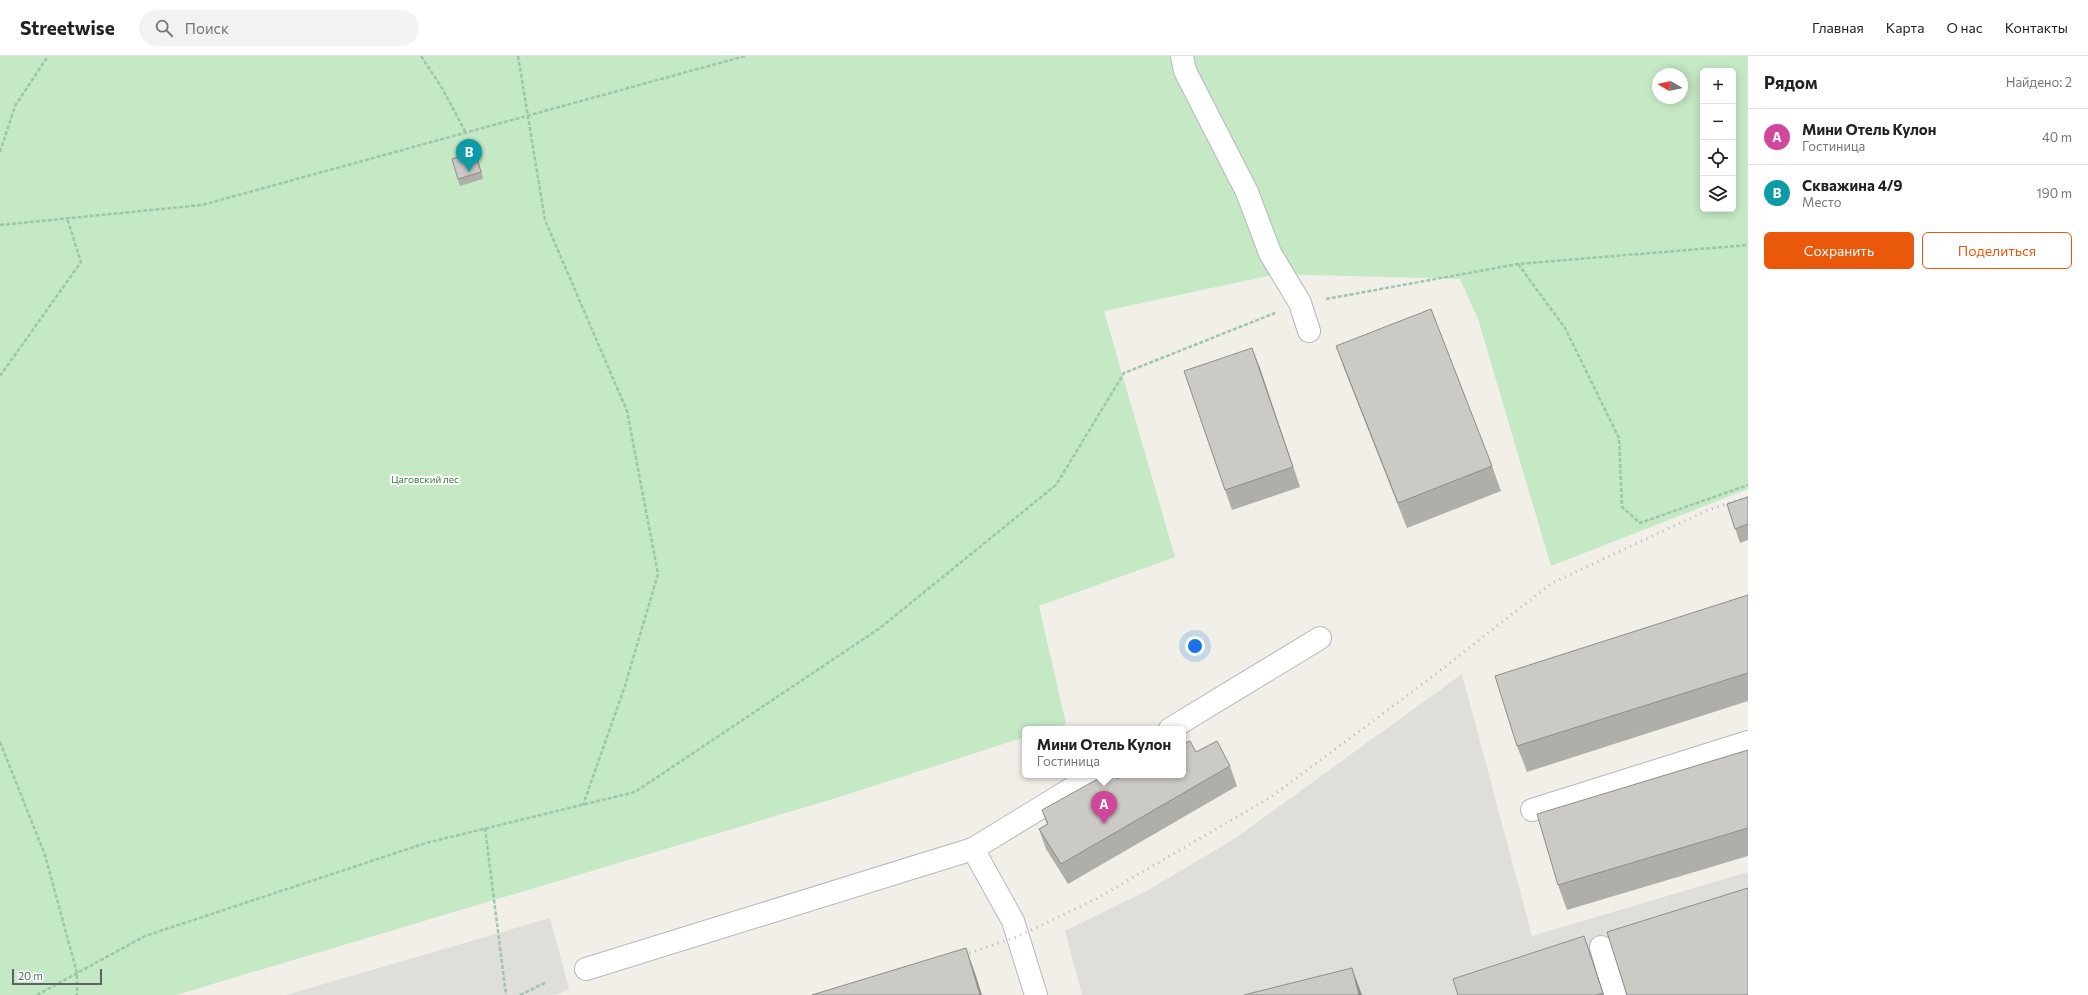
<!DOCTYPE html>
<html lang="ru">
<meta charset="utf-8">
<style>
body{margin:0;font-family:Commissioner,sans-serif;background:#f2f2f2;color:#222}
.controls{position:absolute;right:12px;top:12px;display:grid;overflow:hidden;border-radius:6px;box-shadow:0 2px 10px #0003}
.controls button{width:36px;height:36px;display:grid;place-items:center;padding:0;border:0;border-bottom:1px solid #e0e0e0;background:#fff;color:#222;font:20px sans-serif}
.compass{position:absolute;left:1652px;top:12px;width:36px;height:36px;border-radius:50%;background:#fff;box-shadow:0 2px 10px #0003;rotate:279deg}
.scale{position:absolute;left:12px;bottom:10px;width:90px;box-sizing:border-box;padding-left:4px;border:2px solid #5f6368;border-top:0;font-size:11px;line-height:14px;white-space:nowrap;color:#5f6368;-webkit-text-stroke:3px #fff;paint-order:stroke}
.you{position:absolute;left:1195px;top:590px;width:14px;height:14px;margin:-10px;border:3px solid #fff;border-radius:50%;background:#1a73e8;box-shadow:0 0 0 6px #1a73e833}
.badge{display:grid;place-items:center;width:26px;height:26px;border-radius:50%;background:#ea580c;color:#fff;font-size:13px;font-weight:700}
.pin{position:absolute;translate:-50% -33px;filter:drop-shadow(0 1px 2px #0008)}
.pin::after{content:'';position:absolute;top:21px;width:14px;height:12px;background:inherit;clip-path:polygon(0 0,100% 0,50% 100%)}
.popup{position:absolute;left:1022px;top:670px;width:164px;height:52px;box-sizing:border-box;display:grid;place-content:center;border-radius:6px;background:#fff;filter:drop-shadow(0 1px 3px #0005);font-size:13px;white-space:nowrap;color:#767676}
.popup b{font-size:15px;color:#222}
.popup::after{content:'';position:absolute;left:50%;top:100%;margin-left:-8px;border:8px solid transparent;border-top-color:#fff}
.list{margin:0;padding:0;list-style:none}
h2{display:flex;justify-content:space-between;align-items:center;height:52px;margin:0;padding:0 16px;font-size:17px}
h2 small{font-size:13px;font-weight:400;color:#767676}
.list li{display:grid;grid-template-columns:26px 1fr auto;gap:12px;align-items:center;box-sizing:border-box;height:56px;padding:0 16px;border-top:1px solid #e0e0e0}
.list b{display:block;font-size:15px;white-space:nowrap}
.list p{margin:0;font-size:13px;white-space:nowrap;color:#767676}
.list em{font-size:13px;font-style:normal;color:#767676}
.actions{display:flex;gap:8px;padding:12px 16px}
.actions a{flex:1;padding:9px 0;border:1px solid #ea580c;border-radius:6px;text-align:center;font-size:14px;color:#ea580c}
.actions .main{background:#ea580c;color:#fff}
.icon{flex:none;width:22px;height:22px;fill:none;stroke:currentColor;stroke-width:2;stroke-linecap:round;stroke-linejoin:round}
.map{position:relative;flex:none;width:1748px;height:939px;overflow:hidden}
header{display:flex;align-items:center;gap:24px;box-sizing:border-box;height:56px;padding:0 20px;background:#fff;border-bottom:1px solid #e0e0e0}
header strong{font-size:19px}
nav{display:flex;gap:22px;margin-inline-start:auto;font-size:14px}
.search{width:280px;height:36px;background:#f2f2f2;display:flex;align-items:center;gap:10px;box-sizing:border-box;padding:0 14px;border-radius:22px;color:#767676;font-size:15px}
main{display:flex}
aside{flex:1;background:#fff}
.map>svg:first-child{display:block}
.industrial{fill:#e0deda}
.green{fill:#c5e8c5;fill-rule:evenodd}
.lines{fill:none;stroke-linecap:round;stroke-linejoin:round}
.minor-casing{stroke:#b5b8bc;stroke-width:24}
.path{stroke:#9cc7a9;stroke-width:2.5;stroke-dasharray:4 2;stroke-linecap:butt}
.minor{stroke:#fff;stroke-width:22}
.rail{stroke:#b6b7b8;stroke-width:3;stroke-dasharray:1 5;stroke-linecap:butt}
.wall{fill:#afaea9}
.shaded-wall{fill:#8f8d8a}
.building{fill:#cccac5;stroke:#8f8d8a}
.labels{text-anchor:middle;dominant-baseline:central;stroke-width:4;stroke-linejoin:round;paint-order:stroke}
.park-label{font-size:10px;fill:#348238;stroke:#fff}
</style>
<header>
<strong>Streetwise</strong>
<div class="search"><svg class="icon" aria-label="search" viewBox="0 0 24 24"><circle cx="10" cy="10" r="6"/><path d="M15 15l6 6"/></svg>Поиск</div>
<nav><a>Главная</a><a>Карта</a><a>О нас</a><a>Контакты</a></nav>
</header>
<main>
<div class="map">
<svg width="1748" height="939" viewBox="0 0 1748 939">
<rect width="100%" height="100%" fill="#f1efe8"/>
<g class="industrial">
<polygon points="1462,618 1532,880 1748,816 1748,939 1082,939 1065,875 1150,833 1234,783"/>
<polygon points="550,862 569,933 556,939 286,939"/>
</g>
<path class="green" d="M0 0H1748V433L1551 510 1478 263 1460 223 1277 218 1104 255 1175 501 1039 550 1066 668 1050 673H1025V681L836 742 176 939H0ZM1703 15H1733V153H1703ZM1658 18H1682V42H1658Z"/>
<g class="lines">
<g class="minor-casing">
<g id="minor">
<polyline points="1182,0 1185,15 1247,136 1270,197 1300,247 1309,275"/>
<polyline points="1170,673 1320,582"/>
<polyline points="1532,754 1748,686"/>
<polyline points="973,793 1013,865 1036,939"/>
<polyline points="1601,891 1615,939"/>
<polyline points="586,913 973,793 1094,719"/>
</g>
</g>
<g class="path">
<polyline points="421,0 442,32 466,77"/>
<polyline points="518,0 545,164 627,355 658,518 624,633 583,749"/>
<polyline points="0,96 15,50 48,0"/>
<polyline points="0,169 202,149 745,0"/>
<polyline points="1518,208 1565,272 1619,382 1622,451 1640,467 1748,429"/>
<polyline points="1326,243 1518,208 1748,189"/>
<polyline points="0,320 81,206 67,162"/>
<polyline points="0,686 45,799 77,917 77,939"/>
<polyline points="485,772 506,939"/>
<polyline points="37,939 145,880 426,787 635,736 880,572 1056,429 1124,317 1275,257"/>
<polyline points="520,939 547,926"/>
</g>
<use href="#minor" class="minor"/>
<polyline class="rail" points="958,901 1019,880 1096,843 1271,741 1432,621 1552,527 1708,454 1748,441"/>
</g>
<g class="wall">
<polygon points="475,96 483,123 460,130 458,123"/>
<polygon points="1336,290 1492,410 1501,435 1407,472 1345,315"/>
<polygon points="1252,292 1300,431 1232,454 1225,434"/>
<polygon points="1748,441 1748,484 1740,487 1727,448"/>
<polygon points="1748,539 1748,645 1527,716 1517,690"/>
<polygon points="1748,694 1748,800 1567,854 1558,829"/>
<polygon points="1196,696 1230,710 1237,730 1068,828 1046,793 1039,773 1047,768 1042,754 1117,723"/>
<polygon points="1591,900 1604,939 1458,939"/>
</g>
<g class="shaded-wall">
<polygon points="475,96 478,103 483,123 481,116"/>
<polygon points="1252,292 1260,312 1300,431 1293,411"/>
<polygon points="1584,880 1591,900 1604,939 1603,939"/>
<polygon points="966,892 975,917 982,939 980,939"/>
<polygon points="1352,912 1362,939 1359,939"/>
</g>
<g class="building">
<polygon points="475,96 481,116 458,123 452,103"/>
<polygon points="1431,253 1492,410 1398,447 1336,290"/>
<polygon points="1252,292 1293,411 1225,434 1184,315"/>
<polygon points="1748,441 1748,468 1735,473 1727,448"/>
<polygon points="1748,539 1748,617 1517,690 1495,620"/>
<polygon points="1190,685 1196,696 1217,685 1230,710 1061,808 1039,773 1048,768 1042,754 1105,719 1116,719 1117,723 1124,719 1183,719 1183,688"/>
<polygon points="1748,694 1748,772 1558,829 1537,758"/>
<polygon points="1748,832 1748,939 1627,939 1607,876"/>
<polygon points="1584,880 1603,937 1595,939 1458,939 1453,923"/>
<polygon points="966,892 980,939 812,939"/>
<polygon points="1352,912 1359,939 1244,939"/>
</g>
<g class="labels">
<g class="park-label">
<text x="425" y="423">Цаговский лес</text>
</g>
</g>
</svg>
<div class="controls">
<button>+</button>
<button>−</button>
<button><svg class="icon" aria-label="locate" viewBox="0 0 24 24"><circle cx="12" cy="12" r="6"/><path d="M12 2v4M12 18v4M2 12h4M18 12h4"/></svg></button>
<button><svg class="icon" aria-label="layers" viewBox="0 0 24 24"><path d="M12 4l9 5-9 5-9-5zM3 14l9 5 9-5"/></svg></button>
</div>
<svg class="compass" viewBox="-18 -18 36 36"><path d="M0-13l5 13h-10z" fill="#e53935"/><path d="M0 13l5-13h-10z" fill="#767676"/></svg>
<div class="scale">20 m</div>
<div class="you"></div>
<div class="pin badge" style="left:1104px;top:768px;background:#d1479c">A</div>
<div class="popup"><b>Мини Отель Кулон</b>Гостиница</div>
<div class="pin badge" style="left:469px;top:116px;background:#0f9aa8">B</div>
</div>
<aside>
<h2>Рядом<small>Найдено: 2</small></h2>
<ul class="list">
<li><span class="badge" style="background:#d1479c">A</span><div><b>Мини Отель Кулон</b><p>Гостиница</p></div><em>40 m</em></li>
<li><span class="badge" style="background:#0f9aa8">B</span><div><b>Скважина 4/9</b><p>Место</p></div><em>190 m</em></li>
</ul>
<div class="actions"><a class="main">Сохранить</a><a>Поделиться</a></div>
</aside>
</main>
